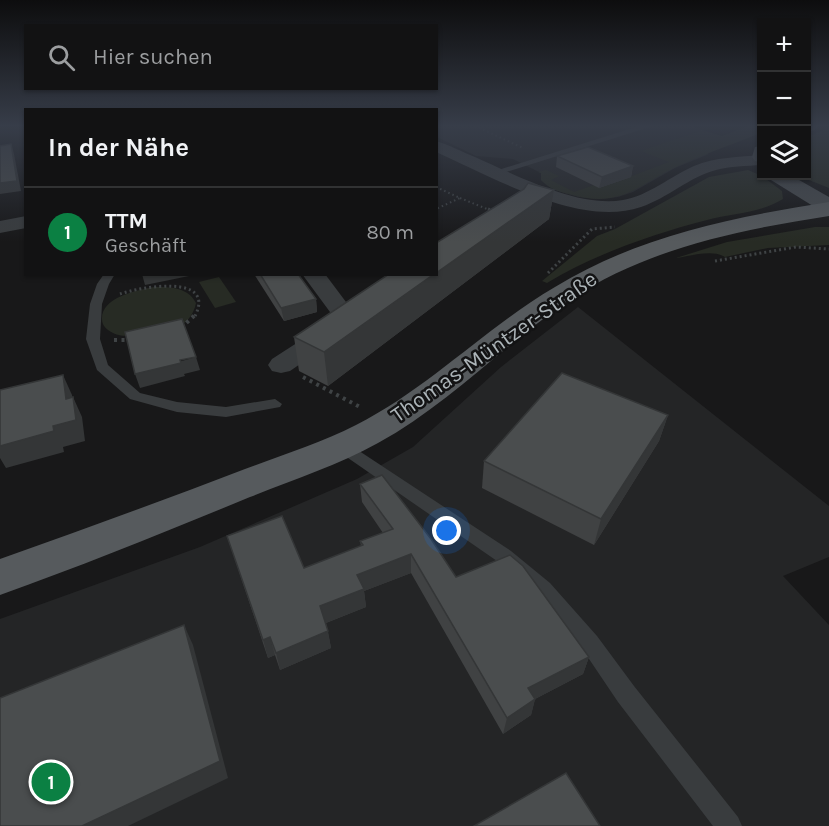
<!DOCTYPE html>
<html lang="de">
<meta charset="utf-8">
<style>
body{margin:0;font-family:Karla,sans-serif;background:#1b1b1c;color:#f1f3f6}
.controls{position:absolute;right:18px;top:18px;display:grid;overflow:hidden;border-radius:0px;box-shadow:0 2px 4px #0004}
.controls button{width:54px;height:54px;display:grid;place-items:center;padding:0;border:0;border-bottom:2px solid #313233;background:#121213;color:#f1f3f6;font:30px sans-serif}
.you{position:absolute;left:447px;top:531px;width:21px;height:21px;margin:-15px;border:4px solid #fff;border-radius:50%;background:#1a73e8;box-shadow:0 0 0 9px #1a73e833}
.badge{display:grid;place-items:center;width:39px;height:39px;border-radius:50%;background:#0b8043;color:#fff;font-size:20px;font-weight:700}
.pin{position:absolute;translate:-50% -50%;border:3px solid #fff;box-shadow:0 2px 6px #0006}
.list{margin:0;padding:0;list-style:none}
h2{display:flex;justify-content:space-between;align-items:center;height:78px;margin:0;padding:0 24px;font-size:26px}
h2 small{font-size:20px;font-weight:400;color:#9c9ea0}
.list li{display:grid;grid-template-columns:39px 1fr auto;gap:18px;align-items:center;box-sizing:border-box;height:90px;padding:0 24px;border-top:2px solid #313233}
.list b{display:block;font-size:22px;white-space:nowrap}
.list p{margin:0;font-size:20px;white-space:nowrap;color:#9c9ea0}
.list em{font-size:20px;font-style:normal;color:#9c9ea0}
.icon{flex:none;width:33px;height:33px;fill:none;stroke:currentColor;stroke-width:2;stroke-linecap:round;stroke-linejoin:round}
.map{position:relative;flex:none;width:829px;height:826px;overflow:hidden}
.search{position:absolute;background:#121213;box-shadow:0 2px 4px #0004;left:24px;top:24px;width:414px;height:66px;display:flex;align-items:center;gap:15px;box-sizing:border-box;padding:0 21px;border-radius:0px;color:#9c9ea0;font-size:22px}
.panel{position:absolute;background:#121213;box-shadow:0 2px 4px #0004;left:24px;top:108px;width:414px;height:168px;border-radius:0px}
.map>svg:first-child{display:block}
.built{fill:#242526}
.green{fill:#272b24}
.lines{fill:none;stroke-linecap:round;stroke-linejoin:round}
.path-far2{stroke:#3f4345;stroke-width:2;stroke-dasharray:1.5 3;stroke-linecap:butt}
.path-far1{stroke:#3f4345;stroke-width:3;stroke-dasharray:2 3;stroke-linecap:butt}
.path{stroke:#3f4345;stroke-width:4;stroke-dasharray:3 4.5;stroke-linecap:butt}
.lane{fill:#393c3e;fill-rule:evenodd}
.street{fill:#393c3e;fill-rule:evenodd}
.secondary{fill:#474b4e;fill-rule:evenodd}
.primary{fill:#565a5d;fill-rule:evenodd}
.wall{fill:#404243}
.shaded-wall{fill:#343637}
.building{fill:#4a4d4e;stroke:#343637;stroke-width:1.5}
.labels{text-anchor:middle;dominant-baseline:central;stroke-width:5;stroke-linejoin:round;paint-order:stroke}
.street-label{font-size:22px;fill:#acb4b8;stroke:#131314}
</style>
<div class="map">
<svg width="829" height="826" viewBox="0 0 829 826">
<rect width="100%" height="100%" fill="#181819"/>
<g class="built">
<polygon points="436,126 692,126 702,130 676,139 709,154 675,168 633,192 618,197 599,199 578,197 555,190 541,180 541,173 513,159 476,156 437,137"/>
<polygon points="578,307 829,506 829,557 783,576 829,625 829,826 0,826 0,619 200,547 357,479 413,447 501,367"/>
</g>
<g class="green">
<path d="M748 126H761V133C733 144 704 154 676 167 635 187 619 209 569 194 559 192 548 188 541 180V173L538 172 546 170 559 176 551 180 574 192 594 185 600 188 669 162 641 151 702 130 722 136Z"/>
<polygon points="829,128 829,188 799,176 806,176 807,137"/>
<path d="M748 170 762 176 782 191 783 199C761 213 732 213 707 220 653 234 595 254 547 283L542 281 597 236 615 229 709 177Z"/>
<path d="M815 227H829V245L768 248 725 257C712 249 691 256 676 258L727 242Z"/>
<polygon points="219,277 236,302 215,308 199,282"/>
<path d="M154 287C170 287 188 287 196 303 194 314 187 323 177 328 163 334 126 340 113 333 107 330 102 326 102 319 101 297 138 290 154 287Z"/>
</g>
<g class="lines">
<g class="path-far2">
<polyline points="475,126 523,148"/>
<polyline points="436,187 460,198 436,209"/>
<polyline points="460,198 492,211"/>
</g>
<g class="path-far1">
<polyline points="488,209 493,211"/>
<polyline points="715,261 796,247 829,249"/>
<polyline points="548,273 592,229 615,227"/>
<path d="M120 294C139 287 217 273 195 316"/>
</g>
<g class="path">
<polyline points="181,328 196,314"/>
<polyline points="114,340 131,340"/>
<polyline points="303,377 360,407"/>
</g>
<g class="lane">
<polygon points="639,126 653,126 500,174 492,172"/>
<polygon points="104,274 115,274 109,284 102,304 100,339 108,365 140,393 177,402 226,407 275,399 282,404 280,407 226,417 177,412 130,399 97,370 86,339 90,304 97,284"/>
<polygon points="341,439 511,551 550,583 597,636 634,686 738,817 742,826 713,826 618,702 583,650 536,595 497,561 335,449 333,445 335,441"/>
</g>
<g class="street">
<path d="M436 141C450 145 462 152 475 157 516 175 578 208 623 200 648 196 671 176 694 166 715 157 739 157 762 155V165C746 166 730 166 716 170 689 177 668 198 641 207 579 228 493 177 436 152Z"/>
<polygon points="26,216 26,228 0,233 0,221"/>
<polygon points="302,274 325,274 346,302 355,304 400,274 427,274 367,317 359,319 330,312"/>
<polygon points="329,326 338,328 341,333 338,338 290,371 281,373 272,371 268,365 272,359 320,328"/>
</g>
<g class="secondary">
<polygon points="806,126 817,126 815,130 806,132"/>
<polygon points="762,146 762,163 755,161 752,157 755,147"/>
<polygon points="768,176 792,176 829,197 829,213 821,211 771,180"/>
</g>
<path class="primary" d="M829 202V216C739 230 648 248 571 299 504 344 449 404 378 443 338 465 293 480 250 497 168 531 84 565 0 595V559C82 530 164 500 245 469 282 455 321 443 356 425 429 388 485 328 555 287 638 236 734 217 829 202Z"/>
</g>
<g class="wall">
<polygon points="557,156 633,166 631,177 599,188 556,167"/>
<polygon points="554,190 549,219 328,386 299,371 294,337"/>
<polygon points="254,274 298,274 316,299 317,312 284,321"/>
<polygon points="668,415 659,441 594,545 482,488 484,461"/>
<polygon points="360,484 456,577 589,657 583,674 535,699 531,715 503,734 411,573 364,591 366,607 326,623 331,648 280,670 275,655 268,658 227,536 304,568 361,546 360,541 383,533 362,502"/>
</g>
<g class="shaded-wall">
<polygon points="11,144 14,154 21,191 0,194 0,183"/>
<polygon points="633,166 631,177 599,188 602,177"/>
<polygon points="554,190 549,219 328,386 324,352 434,274 436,274 436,273"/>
<polygon points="142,274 194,274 194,275 145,285"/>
<polygon points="316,299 317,312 284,321 281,308"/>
<polygon points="196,357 200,370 184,374 185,376 140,388 135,374"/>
<polygon points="63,375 72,395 75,419 66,399"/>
<polygon points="73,397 82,417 85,441 63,447 64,452 6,468 0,458 0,446"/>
<polygon points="668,415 659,441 594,545 601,519"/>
<polygon points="411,554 411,573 364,591 366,607 323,624 320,606 357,575"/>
<polygon points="184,625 193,645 228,778 128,826 82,826"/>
<polygon points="328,631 331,648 280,670 276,653"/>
<polygon points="270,637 275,655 268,658 263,640"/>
<polygon points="589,657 583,674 535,699 531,715 503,734 507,718 528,688"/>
</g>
<g class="building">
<polygon points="11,144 17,181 0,183 0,146"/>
<polygon points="588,147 633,166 602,177 557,156"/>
<polygon points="528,183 554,190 436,273 436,243 524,189"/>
<polygon points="260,274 298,274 316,299 281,308"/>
<polygon points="389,274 434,274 324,352 294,337"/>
<polygon points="182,319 196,357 180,360 181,363 135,374 125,332"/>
<polygon points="562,373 668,415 601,519 484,461"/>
<polygon points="63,375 66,399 73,397 76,420 53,426 54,431 0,446 0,390"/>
<polygon points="382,475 431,539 456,577 510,555 523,566 589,657 528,688 535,699 507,718 411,554 357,575 364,589 320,606 328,631 276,653 270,637 263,640 227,536 282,516 304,568 363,545 360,541 393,529 360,484"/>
<polygon points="184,625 220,761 82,826 0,826 0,698"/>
<polygon points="566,773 600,826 474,826"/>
</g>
<linearGradient id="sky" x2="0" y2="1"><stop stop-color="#0d0d0e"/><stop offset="0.52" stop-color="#373d49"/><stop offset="1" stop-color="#373d49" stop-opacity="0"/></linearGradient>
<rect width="829" height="242" fill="url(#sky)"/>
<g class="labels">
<g class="street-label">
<text transform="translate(494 347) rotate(-35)">Thomas-Müntzer-Straße</text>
</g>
</g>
</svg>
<div class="controls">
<button>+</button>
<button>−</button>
<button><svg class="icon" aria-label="layers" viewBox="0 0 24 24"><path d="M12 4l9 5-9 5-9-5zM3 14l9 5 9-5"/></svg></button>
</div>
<div class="you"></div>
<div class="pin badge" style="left:51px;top:782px">1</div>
<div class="search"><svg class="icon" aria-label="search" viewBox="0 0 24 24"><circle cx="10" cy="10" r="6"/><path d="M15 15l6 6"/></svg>Hier suchen</div>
<section class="panel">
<h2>In der Nähe<small></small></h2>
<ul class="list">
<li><span class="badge">1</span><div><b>TTM</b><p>Geschäft</p></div><em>80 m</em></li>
</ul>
</section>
</div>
